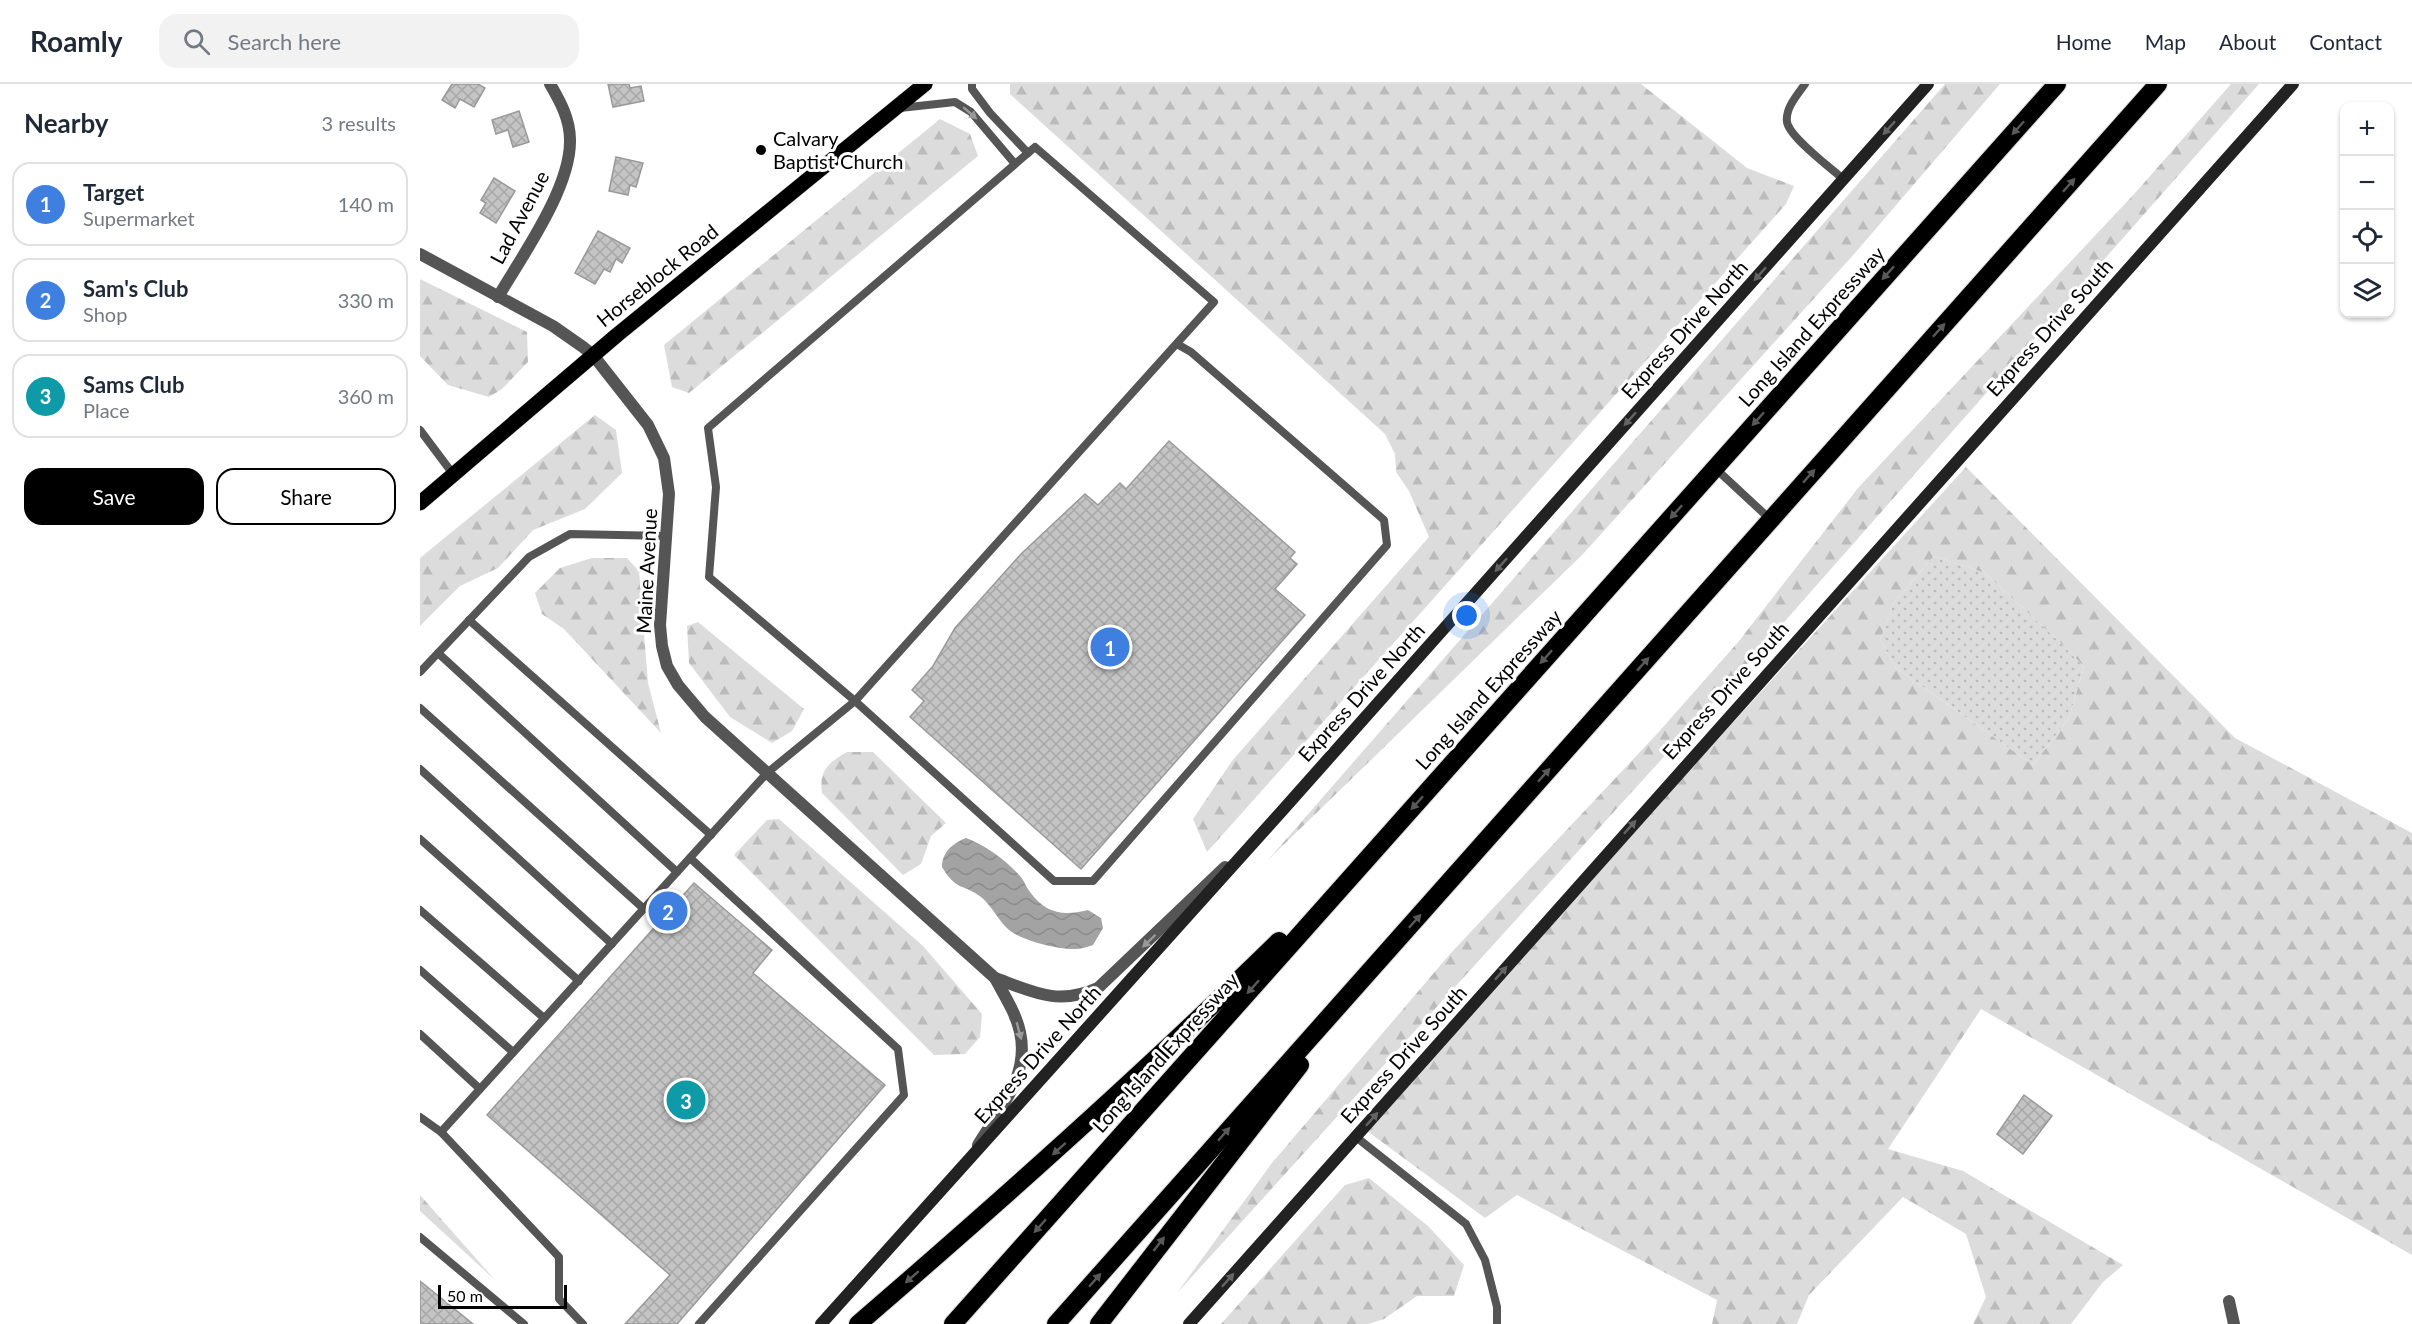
<!DOCTYPE html>
<meta charset="utf-8">
<style>
body{margin:0;font-family:Lato,sans-serif;background:#f2f2f3;color:#1f2937}
.controls{position:absolute;right:18px;top:18px;display:grid;overflow:hidden;border-radius:12px;box-shadow:0 2px 4px #0004}
.controls button{width:54px;height:54px;display:grid;place-items:center;padding:0;border:0;border-bottom:2px solid #e0e1e3;background:#fff;color:#1f2937;font:30px sans-serif}
.scale{position:absolute;left:18px;bottom:15px;width:129px;box-sizing:border-box;padding-left:6px;border:3px solid #000;border-top:0;font-size:16px;line-height:21px;white-space:nowrap;color:#000;-webkit-text-stroke:4px #fff;paint-order:stroke}
.you{position:absolute;left:1047px;top:532px;width:21px;height:21px;margin:-15px;border:4px solid #fff;border-radius:50%;background:#1a73e8;box-shadow:0 0 0 9px #1a73e833}
.badge{display:grid;place-items:center;width:39px;height:39px;border-radius:50%;background:#000;color:#fff;font-size:20px;font-weight:700}
.pin{position:absolute;translate:-50% -50%;border:3px solid #fff;box-shadow:0 2px 6px #0006}
.list{margin:0;padding:0;list-style:none}
h2{display:flex;justify-content:space-between;align-items:center;height:78px;margin:0;padding:0 24px;font-size:26px}
h2 small{font-size:20px;font-weight:400;color:#747a83}
.list li{display:grid;grid-template-columns:39px 1fr auto;gap:18px;align-items:center;box-sizing:border-box;height:84px;margin:0 12px 12px;padding:0 12px;border:2px solid #e0e1e3;border-radius:18px}
.list b{display:block;font-size:22px;white-space:nowrap}
.list p{margin:0;font-size:20px;white-space:nowrap;color:#747a83}
.list em{font-size:20px;font-style:normal;color:#747a83}
.actions{display:flex;gap:12px;padding:18px 24px}
.actions a{flex:1;padding:14px 0;border:2px solid #000;border-radius:18px;text-align:center;font-size:21px;color:#000}
.actions .main{background:#000;color:#fff}
.icon{flex:none;width:33px;height:33px;fill:none;stroke:currentColor;stroke-width:2;stroke-linecap:round;stroke-linejoin:round}
.map{position:relative;flex:none;width:1992px;height:1240px;overflow:hidden}
header{display:flex;align-items:center;gap:36px;box-sizing:border-box;height:84px;padding:0 30px;background:#fff;border-bottom:2px solid #e0e1e3}
header strong{font-size:28px}
nav{display:flex;gap:33px;margin-inline-start:auto;font-size:21px}
.search{width:420px;height:54px;background:#f2f2f3;display:flex;align-items:center;gap:15px;box-sizing:border-box;padding:0 21px;border-radius:18px;color:#747a83;font-size:22px}
main{display:flex}
aside{flex:1;background:#fff}
.map>svg:first-child{display:block}
.grass{fill:url(#grass-dots)}
.forest{fill:url(#forest-firs);fill-rule:evenodd}
.water{fill:url(#water-waves)}
.building{fill:url(#building-cross-hatch);stroke:#999;stroke-width:1.5}
.lines{fill:none;stroke-linecap:round;stroke-linejoin:round}
.primary-casing{stroke:#dbdbdb;stroke-width:16}
.motorway-casing{stroke:#dbdbdb;stroke-width:20}
.service{stroke:#555;stroke-width:8}
.minor{stroke:#555;stroke-width:12}
.secondary{stroke:#222;stroke-width:12}
.primary{stroke:#000;stroke-width:15}
.motorway{stroke:#000;stroke-width:18}
.oneway{fill:#999}
.oneway2{fill:#646464}
.oneway3{fill:#595959}
.poi-dot{fill:#000;stroke:#fff;stroke-width:2}
.labels{text-anchor:middle;dominant-baseline:central;stroke-width:6;stroke-linejoin:round;paint-order:stroke}
.poi-label{font-size:20px;fill:#000;stroke:#fff;text-anchor:start}
.street-label{font-size:20px;fill:#000;stroke:#fff}
</style>
<header>
<strong>Roamly</strong>
<div class="search"><svg class="icon" aria-label="search" viewBox="0 0 24 24"><circle cx="10" cy="10" r="6"/><path d="M15 15l6 6"/></svg>Search here</div>
<nav><a>Home</a><a>Map</a><a>About</a><a>Contact</a></nav>
</header>
<main>
<aside>
<h2>Nearby<small>3 results</small></h2>
<ul class="list">
<li><span class="badge" style="background:#3f7fe0">1</span><div><b>Target</b><p>Supermarket</p></div><em>140 m</em></li>
<li><span class="badge" style="background:#3f7fe0">2</span><div><b>Sam's Club</b><p>Shop</p></div><em>330 m</em></li>
<li><span class="badge" style="background:#0f9aa8">3</span><div><b>Sams Club</b><p>Place</p></div><em>360 m</em></li>
</ul>
<div class="actions"><a class="main">Save</a><a>Share</a></div>
</aside>
<div class="map">
<svg width="1992" height="1240" viewBox="0 0 1992 1240">
<defs>
<pattern id="grass-dots" width="8" height="8" patternUnits="userSpaceOnUse" patternTransform="scale(1.5)"><rect width="8" height="8" fill="#dcdcdc"/><path d="M2 2h.1M6 6h.1" fill="none" stroke="#bbb" stroke-width="1.8" stroke-linecap="round"/></pattern>
<pattern id="forest-firs" width="22" height="20" patternUnits="userSpaceOnUse" patternTransform="scale(1.5)"><rect width="22" height="20" fill="#dcdcdc"/><path d="M5 1l3.5 6h-7zM16 11l3.5 6h-7z" fill="#bbb"/></pattern>
<pattern id="water-waves" width="16" height="10" patternUnits="userSpaceOnUse" patternTransform="scale(1.5)"><rect width="16" height="10" fill="#a3a3a3"/><path d="M0 5q4-4 8 0t8 0" fill="none" stroke="#8b8b8b"/></pattern>
<pattern id="building-cross-hatch" width="8" height="8" patternUnits="userSpaceOnUse" patternTransform="scale(1.5)"><rect width="8" height="8" fill="#c4c4c4"/><path d="M0 0l8 8M0 8l8-8" fill="none" stroke="#a7a7a7"/></pattern>
</defs>
<rect width="100%" height="100%" fill="#fff"/>
<polygon class="grass" points="1514,472 1565,489 1642,560 1664,583 1649,634 1613,681 1476,584 1460,556 1473,520"/>
<g class="forest">
<polygon points="590,0 1221,0 1327,84 1374,102 1366,120 787,768 773,735 812,677 1009,453 989,407 976,388 975,370 965,350 590,10"/>
<polygon points="1525,0 1580,0 1435,169 1163,470 848,776"/>
<polygon points="1811,0 1839,0 1290,622 757,1209 852,1079 1030,870 1236,651 1319,557 1438,404 1716,108"/>
<polygon points="520,35 550,50 558,72 269,309 252,303 244,261"/>
<polygon points="0,195 107,248 108,278 82,305 69,313 28,301 0,272"/>
<polygon points="175,331 196,346 202,389 165,425 113,446 78,484 40,502 0,542 0,474"/>
<path d="M1546 383 1815 654 1992 749V1171L1561 925 1468 1065 1543 1087 1703 1181 1683 1198 1651 1240H1553L1566 1213 1546 1150 1483 1113 1389 1211 1377 1240H1292L1297 1216 1097 1111 1065 1134 943 1044ZM1514 472 1565 489 1642 560 1664 583 1649 634 1613 681 1476 584 1460 556 1473 520Z"/>
<polygon points="172,474 207,474 219,487 228,599 241,649 144,545 122,530 115,509 140,484"/>
<polygon points="278,538 384,625 372,647 352,659 310,633 269,579 267,542"/>
<path d="M427 668H453L526 739 511 752 501 780 483 791 402 709C399 686 408 679 427 668Z"/>
<polygon points="359,735 503,862 562,930 560,953 545,970 514,971 314,771 347,736"/>
<polygon points="949,1094 1009,1143 1044,1181 1034,1212 997,1212 964,1235 948,1240 801,1240 925,1101"/>
<polygon points="0,1111 75,1196 0,1127"/>
</g>
<path class="water" d="M546 754C565 761 586 776 600 792 604 796 606 803 610 808 626 830 643 832 668 826L681 834 683 844 673 861C667 863 661 865 655 865 639 866 599 856 588 845 578 836 572 822 561 813 543 799 537 808 522 783 522 768 533 759 546 754Z"/>
<g class="building">
<polygon points="32,0 58,0 65,4 54,23 40,15 35,24 22,16"/>
<polygon points="188,0 209,0 210,4 221,2 224,17 193,23"/>
<polygon points="99,27 109,58 93,63 88,46 76,50 72,36"/>
<polygon points="196,73 223,79 216,103 210,101 208,111 189,107"/>
<polygon points="74,94 95,107 76,139 60,129 66,119 61,116"/>
<polygon points="178,147 210,164 202,179 196,175 190,188 184,185 175,200 155,189"/>
<polygon points="749,357 875,468 870,474 877,480 855,505 885,531 661,785 490,633 504,617 492,606 513,582 535,544 601,470 665,410 678,421 700,399 706,405"/>
<polygon points="274,799 352,866 333,889 465,1001 257,1240 205,1240 250,1191 67,1031"/>
<polygon points="1604,1011 1632,1032 1603,1070 1577,1050"/>
<polygon points="0,1197 53,1240 0,1240"/>
</g>
<g class="lines">
<g class="primary-casing">
<polyline id="primary" points="0,419 197,251 505,0"/>
</g>
<g class="motorway-casing">
<g id="motorway">
<path d="M438 1240C582 1116 723 990 859 857"/>
<polyline points="533,1240 1637,0"/>
<polyline points="636,1240 1738,0"/>
<polyline points="679,1240 880,981"/>
</g>
</g>
<g class="service">
<polyline points="552,0 552,5 570,29 608,69"/>
<path d="M1385 0C1378 10 1365 24 1367 38 1369 53 1411 84 1423 95"/>
<polyline points="480,24 535,18 551,28 595,80"/>
<polyline points="0,346 33,390"/>
<polyline points="1296,385 1351,436"/>
<polyline points="49,536 291,751"/>
<polyline points="18,569 257,788"/>
<polyline points="0,588 109,473 150,450 247,452"/>
<polyline points="0,624 224,825"/>
<polyline points="0,685 192,860"/>
<polyline points="0,755 159,897"/>
<polyline points="270,774 478,965 484,1011 279,1240"/>
<polyline points="0,826 124,934"/>
<polyline points="0,886 93,968"/>
<polyline points="0,950 60,1005"/>
<polyline points="0,1033 21,1048 139,1173 139,1215 163,1240"/>
<polyline points="21,1048 347,689 435,617 794,218 615,63 288,344 296,403 289,493 435,617 634,797 673,797 967,461 964,436 771,268 757,260"/>
<polyline points="936,1053 1046,1140 1065,1176 1077,1223 1077,1240"/>
<polyline points="0,1153 104,1240"/>
</g>
<g class="minor">
<path d="M0 170 133 242 163 263 173 271 228 341 244 374 249 410 240 541 242 562 247 582 258 601 285 633 575 894C613 908 638 922 678 904L805 783"/>
<path d="M78 213C102 172 151 104 150 56 150 35 140 17 130 0"/>
<path d="M558 1061C579 1026 610 992 600 948 596 929 584 911 575 894"/>
<polyline points="1809,1217 1814,1240"/>
</g>
<g class="secondary">
<polyline points="401,1240 861,728 1508,0"/>
<polyline points="769,1240 1873,0"/>
</g>
<use href="#primary" class="primary"/>
<use href="#motorway" class="motorway"/>
</g>
<defs><path id="oneway-solid" d="M-6-.8H1V-3.2L6.5 0L1 3.2V.8H-6Z" transform="scale(1.5)"/></defs>
<g class="oneway">
<use href="#oneway-solid" transform="translate(550 29) rotate(41)"/>
<use href="#oneway-solid" transform="translate(729 857) rotate(136)"/>
<use href="#oneway-solid" transform="translate(599 947) rotate(75)"/>
</g>
<g class="oneway2">
<use href="#oneway-solid" transform="translate(1469 44) rotate(132)"/>
<use href="#oneway-solid" transform="translate(1340 190) rotate(132)"/>
<use href="#oneway-solid" transform="translate(1210 335) rotate(132)"/>
<use href="#oneway-solid" transform="translate(1081 481) rotate(132)"/>
<use href="#oneway-solid" transform="translate(1210 743) rotate(-48)"/>
<use href="#oneway-solid" transform="translate(1081 889) rotate(-48)"/>
<use href="#oneway-solid" transform="translate(952 1035) rotate(-48)"/>
<use href="#oneway-solid" transform="translate(808 1196) rotate(-48)"/>
</g>
<g class="oneway3">
<use href="#oneway-solid" transform="translate(1598 44) rotate(132)"/>
<use href="#oneway-solid" transform="translate(1649 101) rotate(-48)"/>
<use href="#oneway-solid" transform="translate(1468 189) rotate(132)"/>
<use href="#oneway-solid" transform="translate(1519 246) rotate(-48)"/>
<use href="#oneway-solid" transform="translate(1338 335) rotate(132)"/>
<use href="#oneway-solid" transform="translate(1389 392) rotate(-48)"/>
<use href="#oneway-solid" transform="translate(1256 428) rotate(132)"/>
<use href="#oneway-solid" transform="translate(1126 573) rotate(132)"/>
<use href="#oneway-solid" transform="translate(1223 580) rotate(-48)"/>
<use href="#oneway-solid" transform="translate(1124 691) rotate(-48)"/>
<use href="#oneway-solid" transform="translate(997 719) rotate(132)"/>
<use href="#oneway-solid" transform="translate(995 837) rotate(-48)"/>
<use href="#oneway-solid" transform="translate(833 903) rotate(132)"/>
<use href="#oneway-solid" transform="translate(804 1050) rotate(-48)"/>
<use href="#oneway-solid" transform="translate(639 1065) rotate(138)"/>
<use href="#oneway-solid" transform="translate(620 1142) rotate(132)"/>
<use href="#oneway-solid" transform="translate(739 1160) rotate(-52)"/>
<use href="#oneway-solid" transform="translate(492 1193) rotate(139)"/>
<use href="#oneway-solid" transform="translate(675 1196) rotate(-49)"/>
</g>
<circle class="poi-dot" cx="341" cy="66" r="6"/>
<g class="labels">
<g class="poi-label">
<text x="353" y="54">Calvary<tspan x="353" dy="23">Baptist Church</tspan></text>
</g>
<g class="street-label">
<text transform="translate(99 133) rotate(-62)">Lad Avenue</text>
<text transform="translate(237 191) rotate(-39)">Horseblock Road</text>
<text transform="translate(1391 242) rotate(-48)">Long Island Expressway</text>
<text transform="translate(1629 243) rotate(-48)">Express Drive South</text>
<text transform="translate(1264 245) rotate(-48)">Express Drive North</text>
<text transform="translate(226 487) rotate(-87)">Maine Avenue</text>
<text transform="translate(1068 605) rotate(-48)">Long Island Expressway</text>
<text transform="translate(1305 606) rotate(-48)">Express Drive South</text>
<text transform="translate(941 608) rotate(-48)">Express Drive North</text>
<text transform="translate(745 968) rotate(-48)">Long Island Expressway</text>
<text transform="translate(617 970) rotate(-48)">Express Drive North</text>
<text transform="translate(983 970) rotate(-48)">Express Drive South</text>
</g>
</g>
</svg>
<div class="controls">
<button>+</button>
<button>−</button>
<button><svg class="icon" aria-label="locate" viewBox="0 0 24 24"><circle cx="12" cy="12" r="6"/><path d="M12 2v4M12 18v4M2 12h4M18 12h4"/></svg></button>
<button><svg class="icon" aria-label="layers" viewBox="0 0 24 24"><path d="M12 4l9 5-9 5-9-5zM3 14l9 5 9-5"/></svg></button>
</div>
<div class="scale">50 m</div>
<div class="you"></div>
<div class="pin badge" style="left:690px;top:563px;background:#3f7fe0">1</div>
<div class="pin badge" style="left:248px;top:827px;background:#3f7fe0">2</div>
<div class="pin badge" style="left:266px;top:1016px;background:#0f9aa8">3</div>
</div>
</main>
